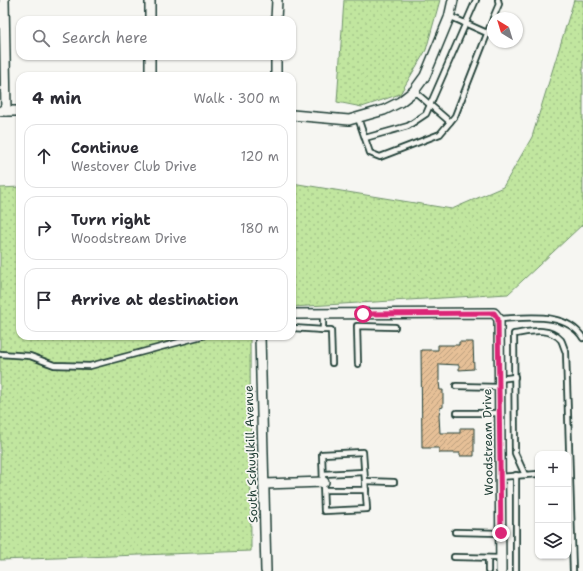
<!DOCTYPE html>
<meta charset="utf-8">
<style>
body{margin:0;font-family:"Shantell Sans",sans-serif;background:#f2f2f3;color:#2b2b33}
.controls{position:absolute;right:12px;bottom:12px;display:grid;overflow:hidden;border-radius:8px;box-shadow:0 1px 3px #0004}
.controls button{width:36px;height:36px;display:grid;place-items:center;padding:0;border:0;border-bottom:1px solid #e1e1e2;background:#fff;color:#2b2b33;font:20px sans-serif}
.compass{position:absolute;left:487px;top:12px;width:36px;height:36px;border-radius:50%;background:#fff;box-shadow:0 1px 3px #0004;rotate:322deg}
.stop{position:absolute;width:12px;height:12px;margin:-9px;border:3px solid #db2777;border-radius:50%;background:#fff}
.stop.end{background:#db2777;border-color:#fff;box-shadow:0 1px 4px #0008}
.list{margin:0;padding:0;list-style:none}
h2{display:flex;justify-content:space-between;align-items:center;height:52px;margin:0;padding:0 16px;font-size:17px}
h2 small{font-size:13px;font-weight:400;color:#7c7c81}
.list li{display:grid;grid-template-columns:26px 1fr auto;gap:12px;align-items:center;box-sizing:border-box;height:64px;margin:0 8px 8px;padding:0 8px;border:1px solid #e1e1e2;border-radius:12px}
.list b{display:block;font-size:15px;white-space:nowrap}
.list p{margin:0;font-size:13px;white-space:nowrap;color:#7c7c81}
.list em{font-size:13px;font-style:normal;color:#7c7c81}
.icon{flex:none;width:22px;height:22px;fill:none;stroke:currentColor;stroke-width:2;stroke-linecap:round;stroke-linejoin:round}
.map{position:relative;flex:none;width:583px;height:571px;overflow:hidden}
.search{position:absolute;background:#fff;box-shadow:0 1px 3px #0004;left:16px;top:16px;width:280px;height:44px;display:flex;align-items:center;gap:10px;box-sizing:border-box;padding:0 14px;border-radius:12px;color:#7c7c81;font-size:15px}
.panel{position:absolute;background:#fff;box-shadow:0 1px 3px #0004;left:16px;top:72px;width:280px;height:268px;border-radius:12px}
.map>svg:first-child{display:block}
.grass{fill:url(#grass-dots);stroke:#70926a}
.building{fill:url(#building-hatch);stroke:#1f3d34}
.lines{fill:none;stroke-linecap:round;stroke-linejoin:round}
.service-casing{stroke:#1f3d34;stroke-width:8}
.minor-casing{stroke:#1f3d34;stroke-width:12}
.service{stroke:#f6f6f2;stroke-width:4.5}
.minor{stroke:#f6f6f2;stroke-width:9}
.route{stroke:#db2777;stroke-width:5}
.labels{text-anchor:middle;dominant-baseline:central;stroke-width:3.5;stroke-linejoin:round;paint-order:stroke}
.street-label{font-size:12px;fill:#1f3d34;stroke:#f6f6f2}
</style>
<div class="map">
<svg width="583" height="571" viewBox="0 0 583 571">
<defs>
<pattern id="grass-dots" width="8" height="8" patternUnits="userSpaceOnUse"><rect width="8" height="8" fill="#c1e69f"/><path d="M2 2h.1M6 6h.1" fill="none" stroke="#a5c68a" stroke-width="1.8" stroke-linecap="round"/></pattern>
<pattern id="building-hatch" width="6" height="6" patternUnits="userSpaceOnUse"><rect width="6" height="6" fill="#e6c097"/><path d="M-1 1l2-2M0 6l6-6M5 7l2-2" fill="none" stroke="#ba9d7c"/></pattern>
</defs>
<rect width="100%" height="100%" fill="#f6f6f2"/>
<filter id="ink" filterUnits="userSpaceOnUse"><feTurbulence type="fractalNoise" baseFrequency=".025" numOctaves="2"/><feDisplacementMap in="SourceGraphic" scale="8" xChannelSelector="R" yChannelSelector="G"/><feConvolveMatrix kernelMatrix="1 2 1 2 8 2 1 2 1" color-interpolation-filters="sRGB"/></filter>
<g filter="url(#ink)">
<g class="grass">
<polygon points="344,0 440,0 426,50 400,94 362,107 337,102"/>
<polygon points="574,0 583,0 583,224 508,294 292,307 292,183 452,209 503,187 532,137"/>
<polygon points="20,187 20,336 250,336 251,551 0,560 0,188"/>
</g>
<polygon class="building" points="459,342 473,342 474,369 459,370 459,365 439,364 439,382 440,390 443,390 443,407 440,408 439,416 440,433 460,433 460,428 474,428 474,456 460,456 460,453 439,453 439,448 422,448 421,350 438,350 438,345 459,345"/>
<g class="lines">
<g class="service-casing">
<g id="service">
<polyline points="449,16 487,33"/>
<polyline points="493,18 499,4 498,0"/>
<polyline points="414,91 450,122"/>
<polyline points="358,118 370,153 380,157 440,134 455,116 493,19"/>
<polyline points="365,138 408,126 426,114 476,0"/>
<path d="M499 319C527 318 566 311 583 338"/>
<polyline points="293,328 323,330 323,314"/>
<polyline points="323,330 331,330 332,363"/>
<polyline points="0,354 30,356 54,365 90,366 202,336"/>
<polyline points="358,364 357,326 395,327"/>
<polyline points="499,379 515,377"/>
<polyline points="456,386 499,387"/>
<polyline points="457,413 499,413"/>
<polygon points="363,452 367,509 324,511 322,454"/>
<polyline points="323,474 364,472"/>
<path d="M538 474 525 475 515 453 514 334C529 332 549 326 561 340 563 343 564 349 566 352L573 571"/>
<polyline points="500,477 525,475"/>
<polyline points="365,481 394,482"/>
<polyline points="324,490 366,490"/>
<polyline points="455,532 501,533"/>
<polyline points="454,557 501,558"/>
<polyline points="488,558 488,571"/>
<polyline points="516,571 516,475"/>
</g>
</g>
<g class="minor-casing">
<g id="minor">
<polyline points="4,0 6,111"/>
<polyline points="150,20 150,0"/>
<polyline points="276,20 277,0"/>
<polyline points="150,76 150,56"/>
<polyline points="276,76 276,56"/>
<polyline points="1,111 20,111"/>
<polyline points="292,115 349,120 384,110 400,102 414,91 425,76 449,18 453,0"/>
<polyline points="292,314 494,313 499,319 501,571"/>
<polyline points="260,336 266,571"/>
<polyline points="264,484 324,482"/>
</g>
</g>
<use href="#service" class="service"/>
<use href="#minor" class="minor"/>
</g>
</g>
<g class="lines" filter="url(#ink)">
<polyline class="route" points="363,314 494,313 498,319 501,533"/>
</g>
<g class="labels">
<g class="street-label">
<text transform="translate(488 442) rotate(-91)">Woodstream Drive</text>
<text transform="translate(251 454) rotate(-92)">South Schuylkill Avenue</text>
</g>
</g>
</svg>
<div class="controls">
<button>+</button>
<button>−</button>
<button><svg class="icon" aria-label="layers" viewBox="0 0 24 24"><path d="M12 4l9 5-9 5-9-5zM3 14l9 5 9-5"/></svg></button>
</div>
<svg class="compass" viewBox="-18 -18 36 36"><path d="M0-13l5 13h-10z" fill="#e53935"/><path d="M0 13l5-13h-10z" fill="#7c7c81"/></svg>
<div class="stop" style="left:363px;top:314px"></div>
<div class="stop end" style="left:501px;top:533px"></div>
<div class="search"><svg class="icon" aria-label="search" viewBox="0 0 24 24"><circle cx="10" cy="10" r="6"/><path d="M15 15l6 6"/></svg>Search here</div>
<section class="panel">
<h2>4 min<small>Walk · 300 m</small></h2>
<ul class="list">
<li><svg class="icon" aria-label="ahead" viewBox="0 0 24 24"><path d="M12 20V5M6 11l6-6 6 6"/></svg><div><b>Continue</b><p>Westover Club Drive</p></div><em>120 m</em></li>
<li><svg class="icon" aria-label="right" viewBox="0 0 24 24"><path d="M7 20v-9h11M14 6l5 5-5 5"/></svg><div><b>Turn right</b><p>Woodstream Drive</p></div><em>180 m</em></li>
<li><svg class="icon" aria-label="arrive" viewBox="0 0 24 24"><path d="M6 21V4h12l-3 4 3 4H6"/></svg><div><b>Arrive at destination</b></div></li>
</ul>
</section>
</div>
